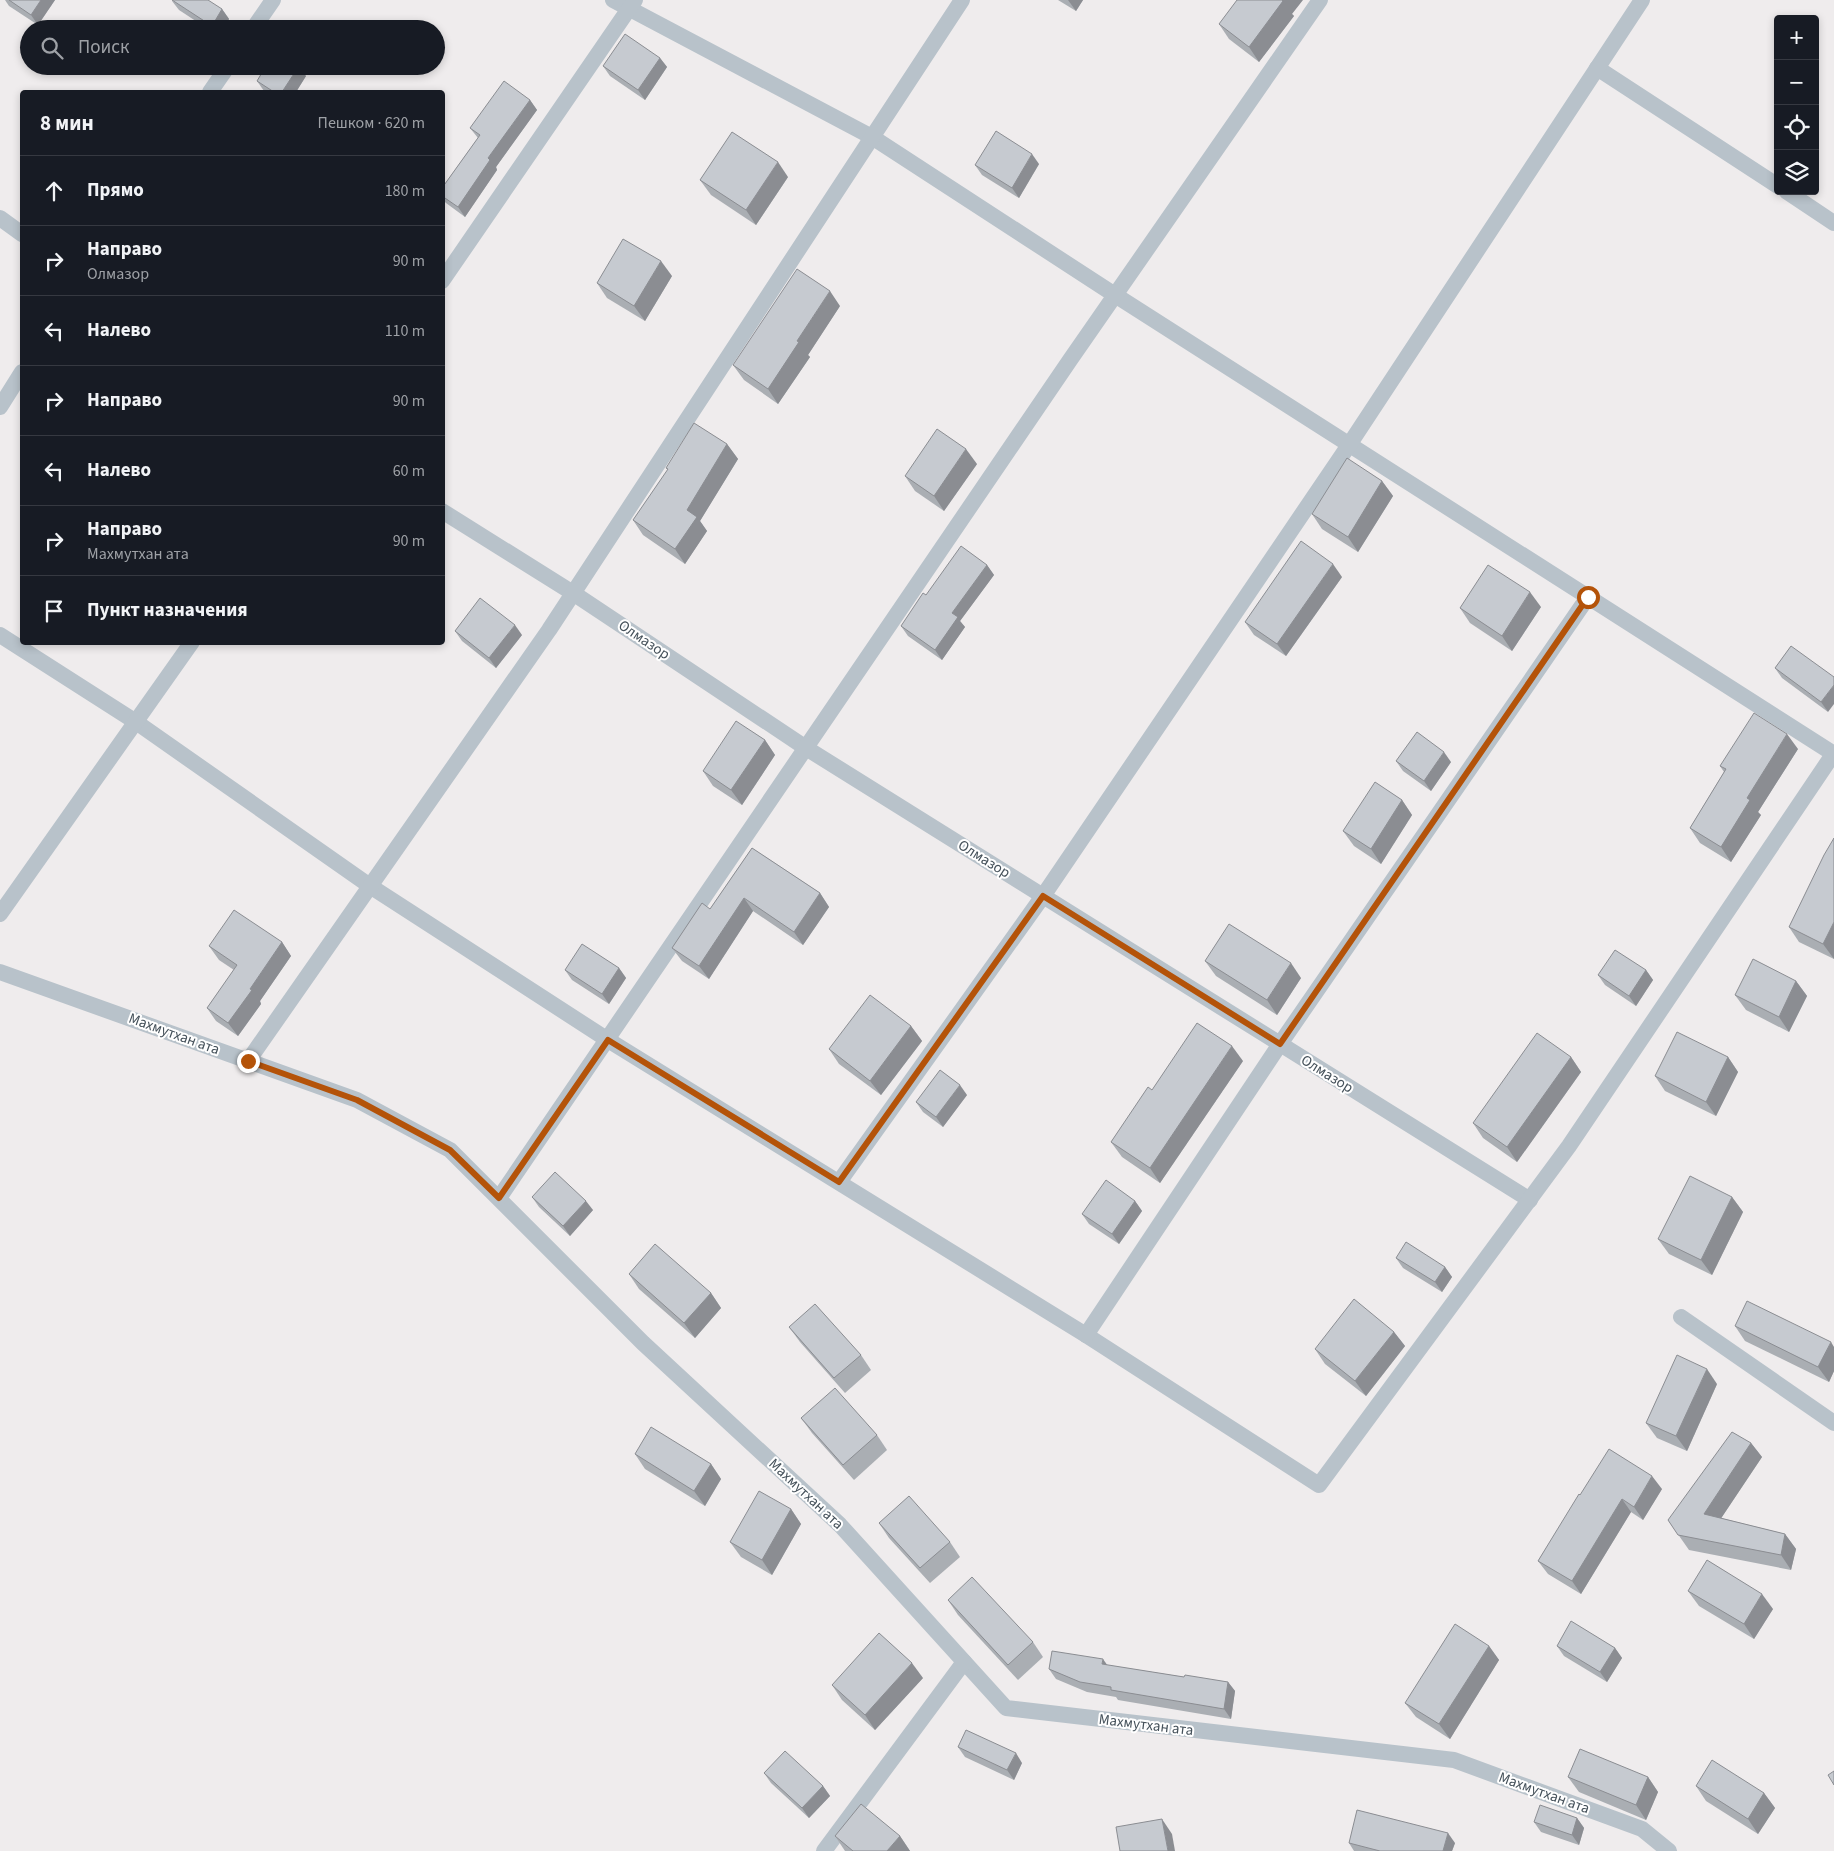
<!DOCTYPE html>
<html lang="ru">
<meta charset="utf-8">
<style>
body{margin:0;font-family:"Source Sans 3",sans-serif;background:#242831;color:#f1f3f6}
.controls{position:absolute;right:15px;top:15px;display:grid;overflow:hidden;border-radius:5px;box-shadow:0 2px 8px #0003}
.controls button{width:45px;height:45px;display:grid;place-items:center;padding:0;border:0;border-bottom:1px solid #363941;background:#171b24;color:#f1f3f6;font:25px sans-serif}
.stop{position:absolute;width:15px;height:15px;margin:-11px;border:4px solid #b45309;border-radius:50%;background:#fff}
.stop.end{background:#b45309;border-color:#fff;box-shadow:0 1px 5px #0008}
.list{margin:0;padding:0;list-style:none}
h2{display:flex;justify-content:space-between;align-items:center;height:65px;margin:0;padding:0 20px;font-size:21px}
h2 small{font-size:16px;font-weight:400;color:#9ea1a6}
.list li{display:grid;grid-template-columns:32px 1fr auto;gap:15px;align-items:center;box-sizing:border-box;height:70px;padding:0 20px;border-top:1px solid #363941}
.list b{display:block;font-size:19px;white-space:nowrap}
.list p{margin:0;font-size:16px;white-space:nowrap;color:#9ea1a6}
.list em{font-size:16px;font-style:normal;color:#9ea1a6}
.icon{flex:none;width:28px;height:28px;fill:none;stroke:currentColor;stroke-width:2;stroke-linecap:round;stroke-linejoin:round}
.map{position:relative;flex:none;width:1834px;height:1851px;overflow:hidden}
.search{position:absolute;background:#171b24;box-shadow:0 2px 8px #0003;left:20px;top:20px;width:425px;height:55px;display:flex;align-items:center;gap:12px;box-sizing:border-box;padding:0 18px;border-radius:28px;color:#9ea1a6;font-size:19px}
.panel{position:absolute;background:#171b24;box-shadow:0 2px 8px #0003;left:20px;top:90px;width:425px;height:555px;border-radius:5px}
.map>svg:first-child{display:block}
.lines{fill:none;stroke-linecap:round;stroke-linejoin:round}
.minor{stroke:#b8c2ca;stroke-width:16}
.wall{fill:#aaaeb3}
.shaded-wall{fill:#8b8d92}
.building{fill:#c6cad0;stroke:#8b8d92}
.route{stroke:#b45309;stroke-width:6}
.labels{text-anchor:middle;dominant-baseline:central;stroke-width:4;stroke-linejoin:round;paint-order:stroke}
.street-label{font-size:15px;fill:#45515a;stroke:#fff}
</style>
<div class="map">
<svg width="1834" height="1851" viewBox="0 0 1834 1851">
<rect width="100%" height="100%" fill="#efeced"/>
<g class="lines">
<g class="minor">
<polyline points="613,0 872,137 1115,295 1834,754"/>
<polyline points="253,29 273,0"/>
<polyline points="1597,68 1778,186"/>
<polyline points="210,92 228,66"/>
<polyline points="1786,191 1834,223"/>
<polyline points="0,218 22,234"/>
<polyline points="442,281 635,0"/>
<polyline points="0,407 22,372"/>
<polyline points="442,511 573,593 806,748 1530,1200"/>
<polyline points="0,635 136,722 370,886 608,1040 1086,1335 1319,1485 1569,1146 1834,753"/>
<polyline points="0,914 192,642"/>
<polyline points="0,972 357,1100 450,1150 643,1343 840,1525 1006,1708 1454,1760 1642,1829 1669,1851"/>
<polyline points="248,1061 549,630 962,0"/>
<polyline points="839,1182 1043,896 1349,445 1642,0"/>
<polyline points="499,1198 1070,360 1320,0"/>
<polyline points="1681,1317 1834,1423"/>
<polyline points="1086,1335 1280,1044 1588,597"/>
<polyline points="824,1851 964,1662"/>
</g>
</g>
<g class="wall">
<polygon points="5,0 55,0 38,25 9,6"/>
<polygon points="1058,0 1083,0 1076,11"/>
<polygon points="172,1 222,9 229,19 223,29 208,29 179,10"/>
<polygon points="1292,14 1294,16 1259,62 1229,39 1219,24"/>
<polygon points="660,58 667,67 645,100 610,76 603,66"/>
<polygon points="306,76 296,92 265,92 264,91 257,81"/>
<polygon points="530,100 537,110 496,167 497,170 465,217 446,203 442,199 442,188 478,138 470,128"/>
<polygon points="1039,164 1019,198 982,175 975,165"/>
<polygon points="788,177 756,225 711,195 700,180"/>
<polygon points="672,276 645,321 607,298 597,283"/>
<polygon points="840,306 808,355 810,357 778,404 744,380 733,365"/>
<polygon points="727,444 738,459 700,521 707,531 685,564 643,535 633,520 668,470 666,468"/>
<polygon points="977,464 944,511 915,491 905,476"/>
<polygon points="1382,481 1393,496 1358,552 1322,529 1312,514"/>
<polygon points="987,565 994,575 960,621 965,627 942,660 908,636 901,626 926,595"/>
<polygon points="1342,577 1286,656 1254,635 1245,622"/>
<polygon points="1541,607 1512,651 1470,623 1460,608"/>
<polygon points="455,631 522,635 496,668 462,641"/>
<polygon points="1791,646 1828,712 1782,678 1775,668"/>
<polygon points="765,740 775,755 742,805 713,786 703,771"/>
<polygon points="1798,749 1758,812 1761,815 1731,862 1700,843 1690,828 1724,772 1720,766"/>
<polygon points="1396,761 1451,762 1431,791 1403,771"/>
<polygon points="1402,800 1412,815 1381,864 1354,846 1343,831"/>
<polygon points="1834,838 1834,959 1799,942 1789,927"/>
<polygon points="752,848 820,893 829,907 803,945 753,911 709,979 682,961 672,948 710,909"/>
<polygon points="282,942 291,956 260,1001 261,1004 238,1036 216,1021 207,1008 234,970 219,960 209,946"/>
<polygon points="1205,961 1301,978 1277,1015 1216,976"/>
<polygon points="619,968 626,978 609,1004 572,980 565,970"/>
<polygon points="1646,970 1653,980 1636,1006 1605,985 1598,975"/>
<polygon points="1796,981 1807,996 1789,1032 1746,1010 1735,995"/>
<polygon points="911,1026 922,1041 881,1095 839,1064 829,1049"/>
<polygon points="1571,1057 1581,1072 1517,1162 1483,1138 1473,1123"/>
<polygon points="1728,1057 1738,1072 1716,1116 1665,1091 1655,1076"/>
<polygon points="1243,1061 1160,1183 1122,1157 1111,1142 1152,1090"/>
<polygon points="967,1095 943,1127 923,1112 916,1102"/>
<polygon points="532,1197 593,1210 570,1236 539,1207"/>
<polygon points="1732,1197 1743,1212 1712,1275 1669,1254 1658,1239"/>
<polygon points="1135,1201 1142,1211 1119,1244 1089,1224 1082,1214"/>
<polygon points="1396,1258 1445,1267 1452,1277 1442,1292 1403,1268"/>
<polygon points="629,1274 711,1293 721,1308 695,1338 639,1289"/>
<polygon points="1735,1326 1834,1347 1834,1371 1829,1382 1745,1341"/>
<polygon points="789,1327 861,1355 871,1370 845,1393 800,1342"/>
<polygon points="1394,1332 1405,1346 1366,1396 1325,1364 1315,1349"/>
<polygon points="1717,1384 1687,1451 1657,1438 1646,1423"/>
<polygon points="801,1418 877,1435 887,1450 854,1480 812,1433"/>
<polygon points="1751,1443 1762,1457 1721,1518 1785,1534 1796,1549 1791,1570 1689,1550 1668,1520"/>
<polygon points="635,1454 711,1464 721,1479 705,1506 645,1469"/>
<polygon points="1662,1489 1643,1520 1631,1512 1581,1594 1548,1574 1538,1561 1580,1495"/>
<polygon points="791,1509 801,1524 772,1575 741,1557 730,1542"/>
<polygon points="879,1523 950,1542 960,1557 930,1583 889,1538"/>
<polygon points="1688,1591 1773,1609 1754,1639 1699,1606"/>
<polygon points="948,1600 1033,1642 1043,1657 1018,1680 958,1615"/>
<polygon points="1489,1646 1499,1660 1450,1739 1416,1717 1405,1703"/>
<polygon points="1557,1646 1615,1648 1622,1658 1607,1682 1564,1656"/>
<polygon points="1107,1665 1184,1677 1228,1682 1235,1691 1231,1719 1118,1700 1116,1697 1087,1692 1056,1679 1049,1669"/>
<polygon points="923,1678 875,1730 842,1700 832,1685"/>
<polygon points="958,1747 1022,1763 1014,1780 965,1757"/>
<polygon points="764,1773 823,1786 830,1796 809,1818 771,1783"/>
<polygon points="1568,1777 1648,1777 1658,1792 1646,1820 1579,1792"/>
<polygon points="1696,1786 1764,1793 1775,1808 1758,1834 1706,1801"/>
<polygon points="1577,1818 1584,1828 1579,1845 1541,1832 1534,1822"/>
<polygon points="835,1836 900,1836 910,1851 845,1851"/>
<polygon points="1349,1843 1455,1843 1452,1851 1354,1851"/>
</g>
<g class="shaded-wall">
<polygon points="41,0 55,0 38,25 31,15"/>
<polygon points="1068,0 1083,0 1076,11"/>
<polygon points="1281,0 1303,0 1292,14 1294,16 1259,62 1249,47"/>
<polygon points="222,9 229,19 223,29 214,29 212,26"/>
<polygon points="660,58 667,67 645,100 638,90"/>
<polygon points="299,66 306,76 296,92 282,92"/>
<polygon points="530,100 537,110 496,167 497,170 465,217 458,207 488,158"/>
<polygon points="1032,154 1039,164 1019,198 1012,188"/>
<polygon points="778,162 788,177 756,225 746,210"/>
<polygon points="661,261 672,276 645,321 634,306"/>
<polygon points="830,291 840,306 808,355 810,357 778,404 768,389 797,341"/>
<polygon points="727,444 738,459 700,521 707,531 685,564 675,549 687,510"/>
<polygon points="966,449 977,464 944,511 934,496"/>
<polygon points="1382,481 1393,496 1358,552 1348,537"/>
<polygon points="1333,564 1342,577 1286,656 1277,644"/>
<polygon points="987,565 994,575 960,621 965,627 942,660 935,650 952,613"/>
<polygon points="1530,592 1541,607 1512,651 1502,636"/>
<polygon points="515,625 522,635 496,668 489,658"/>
<polygon points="1834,685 1834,704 1828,712 1821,702"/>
<polygon points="1787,734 1798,749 1758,812 1761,815 1731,862 1721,847 1747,798"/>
<polygon points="765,740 775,755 742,805 731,790"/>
<polygon points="1444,752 1451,762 1431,791 1424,781"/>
<polygon points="1402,800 1412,815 1381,864 1371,849"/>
<polygon points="820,893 829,907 803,945 794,932"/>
<polygon points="744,898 753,911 709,979 699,966"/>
<polygon points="1834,922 1834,959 1823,944"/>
<polygon points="282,942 291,956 260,1001 261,1004 238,1036 228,1023 250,989"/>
<polygon points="1291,963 1301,978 1277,1015 1267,1000"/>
<polygon points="619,968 626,978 609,1004 602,994"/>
<polygon points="1646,970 1653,980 1636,1006 1629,996"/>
<polygon points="1796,981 1807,996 1789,1032 1779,1017"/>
<polygon points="911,1026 922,1041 881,1095 870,1081"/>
<polygon points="1232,1046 1243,1061 1160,1183 1150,1168"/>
<polygon points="1571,1057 1581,1072 1517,1162 1507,1147"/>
<polygon points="1728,1057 1738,1072 1716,1116 1706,1102"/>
<polygon points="960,1085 967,1095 943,1127 936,1117"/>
<polygon points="1732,1197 1743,1212 1712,1275 1701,1260"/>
<polygon points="586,1201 593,1210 570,1236 563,1226"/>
<polygon points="1135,1201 1142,1211 1119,1244 1112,1234"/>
<polygon points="1445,1267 1452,1277 1442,1292 1435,1282"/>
<polygon points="711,1293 721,1308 695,1338 684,1323"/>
<polygon points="1394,1332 1405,1346 1366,1396 1355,1381"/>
<polygon points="1831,1342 1834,1347 1834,1371 1829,1382 1818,1367"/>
<polygon points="1707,1369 1717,1384 1687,1451 1676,1436"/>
<polygon points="1751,1443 1762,1457 1714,1529 1704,1514"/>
<polygon points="711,1464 721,1479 705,1506 694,1491"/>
<polygon points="1652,1476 1662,1489 1643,1520 1634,1507"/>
<polygon points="1622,1499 1631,1512 1581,1594 1572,1581"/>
<polygon points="791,1509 801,1524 772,1575 762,1560"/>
<polygon points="1785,1534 1796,1549 1791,1570 1781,1555"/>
<polygon points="1762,1594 1773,1609 1754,1639 1744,1624"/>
<polygon points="1489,1646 1499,1660 1450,1739 1439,1724"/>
<polygon points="1615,1648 1622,1658 1607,1682 1600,1672"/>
<polygon points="1103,1659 1110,1669 1102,1664"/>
<polygon points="912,1663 923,1678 875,1730 865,1715"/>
<polygon points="1228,1682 1235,1691 1231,1719 1224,1709"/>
<polygon points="1016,1753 1022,1763 1014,1780 1007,1770"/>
<polygon points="1648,1777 1658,1792 1646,1820 1636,1805"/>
<polygon points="823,1786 830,1796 809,1818 802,1808"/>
<polygon points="1764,1793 1775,1808 1758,1834 1748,1819"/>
<polygon points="1577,1818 1584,1828 1579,1845 1572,1835"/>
<polygon points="1162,1819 1172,1834 1175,1851 1168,1851"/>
<polygon points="1448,1833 1455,1843 1452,1851 1443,1851"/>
<polygon points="900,1836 910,1851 887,1851"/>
</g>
<g class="building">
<polygon points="9,0 41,0 31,15"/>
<polygon points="172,0 208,0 222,9 212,26"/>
<polygon points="1237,0 1282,0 1283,1 1249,47 1219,24"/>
<polygon points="625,34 660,58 638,90 603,66"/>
<polygon points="266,66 299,66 282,92 274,92 257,81"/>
<polygon points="504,81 530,100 488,158 490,160 458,207 442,196 442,188 480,135 470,128"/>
<polygon points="996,131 1032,154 1012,188 975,165"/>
<polygon points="732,132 778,162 746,210 700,180"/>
<polygon points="623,239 661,261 634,306 597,283"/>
<polygon points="797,269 830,291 797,341 799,342 768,389 733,365"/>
<polygon points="694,423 727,444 687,510 697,517 675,549 633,520 668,469 666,468"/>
<polygon points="937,429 966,449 934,496 905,476"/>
<polygon points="1347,458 1382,481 1348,537 1312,514"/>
<polygon points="1301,541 1333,564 1277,644 1245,622"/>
<polygon points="961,546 987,565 952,613 958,617 935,650 901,626 923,593 926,595"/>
<polygon points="1488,565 1530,592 1502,636 1460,608"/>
<polygon points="480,598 515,625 489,658 455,631"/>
<polygon points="1791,646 1834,677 1834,685 1821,702 1775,668"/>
<polygon points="1754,713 1787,734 1747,798 1750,800 1721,847 1690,828 1726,769 1720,766"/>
<polygon points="736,721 765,740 731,790 703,771"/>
<polygon points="1417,732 1444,752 1424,781 1396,761"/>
<polygon points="1375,782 1402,800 1371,849 1343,831"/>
<polygon points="1834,838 1834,922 1823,944 1789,927 1824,855"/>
<polygon points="752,848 820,893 794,932 744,898 699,966 672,948 702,903 710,909"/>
<polygon points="234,910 282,942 250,989 252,990 228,1023 207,1008 237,965 209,946"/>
<polygon points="1229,924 1291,963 1267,1000 1205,961"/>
<polygon points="582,944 619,968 602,994 565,970"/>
<polygon points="1615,950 1646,970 1629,996 1598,975"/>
<polygon points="1753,959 1796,981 1779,1017 1735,995"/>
<polygon points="870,995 911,1026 870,1081 829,1049"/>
<polygon points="1197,1023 1232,1046 1150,1168 1111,1142 1148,1087 1152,1090"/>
<polygon points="1677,1032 1728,1057 1706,1102 1655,1076"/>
<polygon points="1537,1033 1571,1057 1507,1147 1473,1123"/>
<polygon points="940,1070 960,1085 936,1117 916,1102"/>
<polygon points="555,1172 586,1201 563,1226 532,1197"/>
<polygon points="1690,1176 1732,1197 1701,1260 1658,1239"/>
<polygon points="1106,1180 1135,1201 1112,1234 1082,1214"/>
<polygon points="1406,1242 1445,1267 1435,1282 1396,1258"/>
<polygon points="655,1244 711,1293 684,1323 629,1274"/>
<polygon points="1354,1299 1394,1332 1355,1381 1315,1349"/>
<polygon points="1747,1301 1831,1342 1818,1367 1735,1326"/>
<polygon points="815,1304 861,1355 834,1378 789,1327"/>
<polygon points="1677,1355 1707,1369 1676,1436 1646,1423"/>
<polygon points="835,1388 877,1435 843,1465 801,1418"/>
<polygon points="651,1427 711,1464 694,1491 635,1454"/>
<polygon points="1732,1432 1751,1443 1704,1514 1785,1534 1781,1555 1678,1535 1668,1520"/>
<polygon points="1609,1449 1652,1476 1634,1507 1622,1499 1572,1581 1538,1561 1579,1494 1580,1495"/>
<polygon points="759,1491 791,1509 762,1560 730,1542"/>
<polygon points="909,1496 950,1542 920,1568 879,1523"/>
<polygon points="1707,1560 1762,1594 1744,1624 1688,1591"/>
<polygon points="972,1577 1033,1642 1008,1665 948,1600"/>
<polygon points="1571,1621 1615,1648 1600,1672 1557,1646"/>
<polygon points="1455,1624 1489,1646 1439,1724 1405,1703"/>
<polygon points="879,1633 912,1663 865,1715 832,1685"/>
<polygon points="1052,1651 1103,1659 1102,1664 1184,1677 1185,1675 1228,1682 1224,1709 1111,1690 1111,1687 1080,1682 1049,1669"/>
<polygon points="966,1730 1016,1753 1007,1770 958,1747"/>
<polygon points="1580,1749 1648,1777 1636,1805 1568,1777"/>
<polygon points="785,1751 823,1786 802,1808 764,1773"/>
<polygon points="1712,1760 1764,1793 1748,1819 1696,1786"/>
<polygon points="1834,1771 1834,1785 1828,1775"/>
<polygon points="861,1804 900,1836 887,1851 853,1851 835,1836"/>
<polygon points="1540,1805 1577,1818 1572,1835 1534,1822"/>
<polygon points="1357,1810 1448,1833 1443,1851 1380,1851 1349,1843"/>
<polygon points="1162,1819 1168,1851 1120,1851 1116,1827"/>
</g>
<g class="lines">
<polyline class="route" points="248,1061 357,1100 450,1150 499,1198 608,1040 839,1182 1043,896 1280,1044 1588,597"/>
</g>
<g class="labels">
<g class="street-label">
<text transform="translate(644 640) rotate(34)">Олмазор</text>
<text transform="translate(984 859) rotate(32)">Олмазор</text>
<text transform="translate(174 1034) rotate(20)">Махмутхан ата</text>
<text transform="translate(1327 1074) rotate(32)">Олмазор</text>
<text transform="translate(806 1494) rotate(43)">Махмутхан ата</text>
<text transform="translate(1146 1725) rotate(7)">Махмутхан ата</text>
<text transform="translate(1544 1793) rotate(20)">Махмутхан ата</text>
</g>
</g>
</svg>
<div class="controls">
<button>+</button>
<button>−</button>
<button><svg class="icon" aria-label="locate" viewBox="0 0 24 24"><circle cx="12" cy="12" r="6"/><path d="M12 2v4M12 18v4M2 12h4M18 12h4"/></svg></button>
<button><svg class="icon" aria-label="layers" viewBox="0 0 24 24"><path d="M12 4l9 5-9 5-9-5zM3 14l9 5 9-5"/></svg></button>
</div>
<div class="stop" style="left:1588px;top:597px"></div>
<div class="stop end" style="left:248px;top:1061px"></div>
<div class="search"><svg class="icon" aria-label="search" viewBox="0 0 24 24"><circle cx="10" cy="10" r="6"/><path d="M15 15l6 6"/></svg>Поиск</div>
<section class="panel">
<h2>8 мин<small>Пешком · 620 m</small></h2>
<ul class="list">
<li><svg class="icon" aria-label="ahead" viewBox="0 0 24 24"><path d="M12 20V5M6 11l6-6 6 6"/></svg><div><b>Прямо</b></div><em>180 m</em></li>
<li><svg class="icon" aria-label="right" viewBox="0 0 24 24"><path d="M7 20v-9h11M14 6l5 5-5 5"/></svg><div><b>Направо</b><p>Олмазор</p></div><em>90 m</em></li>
<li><svg class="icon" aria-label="left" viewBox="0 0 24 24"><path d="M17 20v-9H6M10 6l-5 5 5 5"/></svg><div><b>Налево</b></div><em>110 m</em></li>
<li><svg class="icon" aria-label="right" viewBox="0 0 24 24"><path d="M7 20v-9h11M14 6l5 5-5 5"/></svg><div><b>Направо</b></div><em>90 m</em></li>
<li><svg class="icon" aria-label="left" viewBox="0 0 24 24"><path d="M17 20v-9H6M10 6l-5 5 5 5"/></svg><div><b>Налево</b></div><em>60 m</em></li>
<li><svg class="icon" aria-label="right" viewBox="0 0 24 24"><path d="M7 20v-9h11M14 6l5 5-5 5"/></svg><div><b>Направо</b><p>Махмутхан ата</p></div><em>90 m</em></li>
<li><svg class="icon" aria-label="arrive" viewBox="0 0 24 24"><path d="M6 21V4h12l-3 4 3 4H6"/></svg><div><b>Пункт назначения</b></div></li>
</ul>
</section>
</div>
